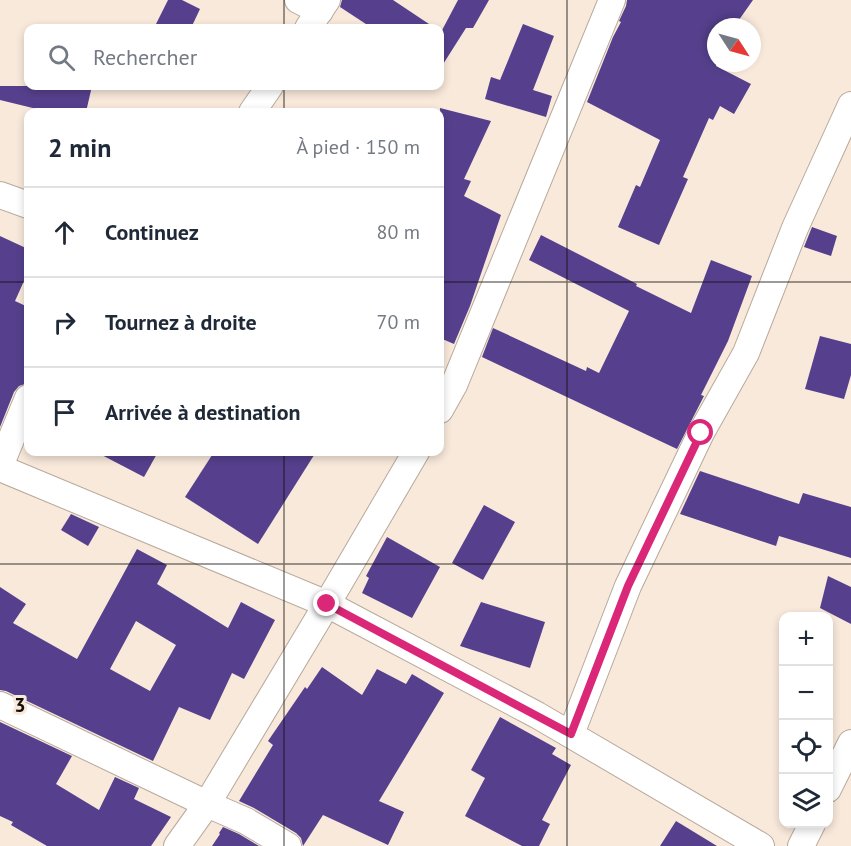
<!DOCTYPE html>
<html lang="fr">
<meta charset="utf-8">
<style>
body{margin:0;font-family:"PT Sans",sans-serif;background:#f6f6f7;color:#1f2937}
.controls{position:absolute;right:18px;bottom:18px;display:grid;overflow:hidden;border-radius:12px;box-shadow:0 3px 9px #0003}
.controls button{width:54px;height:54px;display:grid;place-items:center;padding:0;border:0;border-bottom:2px solid #e0e1e3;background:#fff;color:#1f2937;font:30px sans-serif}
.compass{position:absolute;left:707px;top:18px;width:54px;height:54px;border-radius:50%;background:#fff;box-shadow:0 3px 9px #0003;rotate:126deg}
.stop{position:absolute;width:18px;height:18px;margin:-14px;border:4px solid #db2777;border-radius:50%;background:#fff}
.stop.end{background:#db2777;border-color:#fff;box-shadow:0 2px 6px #0008}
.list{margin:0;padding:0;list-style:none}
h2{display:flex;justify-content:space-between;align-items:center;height:78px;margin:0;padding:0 24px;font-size:26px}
h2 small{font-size:20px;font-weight:400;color:#747a83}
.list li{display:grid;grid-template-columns:39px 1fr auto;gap:18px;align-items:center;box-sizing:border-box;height:90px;padding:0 24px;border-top:2px solid #e0e1e3}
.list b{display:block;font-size:22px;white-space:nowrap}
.list em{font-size:20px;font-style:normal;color:#747a83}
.icon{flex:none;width:33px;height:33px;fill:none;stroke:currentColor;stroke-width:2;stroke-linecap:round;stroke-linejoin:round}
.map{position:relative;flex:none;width:851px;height:846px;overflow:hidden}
.search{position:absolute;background:#fff;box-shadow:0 3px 9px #0003;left:24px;top:24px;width:420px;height:66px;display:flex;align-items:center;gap:15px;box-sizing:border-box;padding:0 21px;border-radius:12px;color:#747a83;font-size:22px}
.panel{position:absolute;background:#fff;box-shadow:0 3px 9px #0003;left:24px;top:108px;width:420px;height:348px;border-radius:12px}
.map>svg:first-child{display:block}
.building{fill:#56408d;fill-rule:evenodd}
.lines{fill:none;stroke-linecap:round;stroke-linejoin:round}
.minor-casing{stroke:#b7a99b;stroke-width:28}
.minor{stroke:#fff;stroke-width:26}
.route{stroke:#db2777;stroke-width:8}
.grid{fill:none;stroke:#120d08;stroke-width:1.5;stroke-opacity:0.55}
.grid-label{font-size:20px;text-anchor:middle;font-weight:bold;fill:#120d08;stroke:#f8e9db;stroke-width:6;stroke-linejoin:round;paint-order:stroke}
</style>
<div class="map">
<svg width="851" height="846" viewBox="0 0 851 846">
<rect width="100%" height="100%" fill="#f8e9db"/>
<g class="building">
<polygon points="168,0 182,0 200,9 191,28 154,28"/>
<polygon points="342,0 393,0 435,28 372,28 340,7"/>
<polygon points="458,0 489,0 473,28 466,28 440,69 440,34"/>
<polygon points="627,0 753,0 734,27 716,27 716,66 751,84 734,114 720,106 713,120 709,118 683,177 688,179 659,245 618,227 636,185 640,187 660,140 587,102 613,37 621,22 619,21 626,6"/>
<polygon points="523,24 554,36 533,90 552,96 546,117 485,99 491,77 500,80"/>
<polygon points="0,86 92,86 86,112 41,112 41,110 0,100"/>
<polygon points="440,108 491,121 464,179 471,181 464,196 501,215 470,306 454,344 440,338"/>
<polygon points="812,227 837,236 831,256 804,247"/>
<polygon points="541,235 637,284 636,286 691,313 711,260 752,276 728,341 701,395 704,396 677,449 482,357 493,328 586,371 587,367 599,373 629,311 529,260"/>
<polygon points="0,236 28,249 28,272 15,301 28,307 28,383 19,386 14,392 0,427"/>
<polygon points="820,336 851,344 851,375 844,399 805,389"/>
<polygon points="96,452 158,452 144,477"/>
<polygon points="214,452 316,452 258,544 185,497"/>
<polygon points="700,471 799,504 803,493 851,507 851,558 779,536 776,546 680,514"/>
<polygon points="484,505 515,522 483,580 452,563"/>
<polygon points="71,514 99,527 88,546 61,530"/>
<polygon points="387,537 440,567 412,618 362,593 369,578 366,576"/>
<path d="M137 549 167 565 157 584 228 628 241 602 275 620 244 679 232 673 210 720 179 707 153 761 6 691 0 690V587L26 604 13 623 77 659ZM136 621 176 645 150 691 110 669Z"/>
<polygon points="828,576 851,587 851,624 820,608"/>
<polygon points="481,602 545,622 530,668 460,646"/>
<polygon points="322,667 362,695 377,669 406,684 412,674 444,693 379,801 404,812 388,845 323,815 303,846 301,838 296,833 254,808 239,801 273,745 268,741 305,687 307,689"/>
<polygon points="500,717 556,748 552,754 571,765 542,820 550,824 539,846 522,846 465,816 485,778 471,770"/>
<polygon points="0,722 72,756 56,784 99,810 115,777 139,788 134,799 171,817 151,846 47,846 11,825 13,822 0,816"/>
<polygon points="676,821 717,846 660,846"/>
<polygon points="223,827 239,834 259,846 212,846 220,834 219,833"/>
</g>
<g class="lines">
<g class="minor-casing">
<g id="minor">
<polyline points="298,0 320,11"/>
<polyline points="308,28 327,0"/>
<polyline points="252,112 270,86"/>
<polyline points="0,195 28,205"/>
<polyline points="440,410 454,385 612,0"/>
<polyline points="0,466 28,398"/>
<polyline points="0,468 327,604 537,715 761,846"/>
<polyline points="0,705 207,804 246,821 288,846"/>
<polyline points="571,734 628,586 701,433 746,353 795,228 851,105"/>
<polyline points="828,789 851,743"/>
<polyline points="177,846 207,804 327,604 416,452"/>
<polyline points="801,846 812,824"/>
</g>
</g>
<use href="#minor" class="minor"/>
</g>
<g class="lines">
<polyline class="route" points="327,604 571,734 628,586 701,433"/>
</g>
<path class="grid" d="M284 0V28M567 0V846M284 86V112M0 282H28M440 282H851M284 452V846M0 564H851"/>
<g class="grid-label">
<text x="20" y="712">3</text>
</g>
</svg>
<div class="controls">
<button>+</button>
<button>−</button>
<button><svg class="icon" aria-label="locate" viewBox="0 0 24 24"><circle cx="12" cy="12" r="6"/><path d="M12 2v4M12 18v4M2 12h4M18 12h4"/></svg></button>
<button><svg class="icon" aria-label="layers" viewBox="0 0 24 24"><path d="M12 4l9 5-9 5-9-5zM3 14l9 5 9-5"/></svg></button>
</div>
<svg class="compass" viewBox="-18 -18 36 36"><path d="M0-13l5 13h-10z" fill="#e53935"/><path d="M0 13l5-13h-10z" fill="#747a83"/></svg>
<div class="stop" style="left:701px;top:433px"></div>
<div class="stop end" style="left:327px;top:604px"></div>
<div class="search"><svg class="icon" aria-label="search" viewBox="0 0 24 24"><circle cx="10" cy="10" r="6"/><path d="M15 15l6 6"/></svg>Rechercher</div>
<section class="panel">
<h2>2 min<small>À pied · 150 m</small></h2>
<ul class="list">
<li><svg class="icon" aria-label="ahead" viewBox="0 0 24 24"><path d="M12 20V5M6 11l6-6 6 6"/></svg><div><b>Continuez</b></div><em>80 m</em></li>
<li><svg class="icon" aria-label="right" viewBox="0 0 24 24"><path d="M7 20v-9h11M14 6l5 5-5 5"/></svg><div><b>Tournez à droite</b></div><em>70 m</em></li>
<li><svg class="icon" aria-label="arrive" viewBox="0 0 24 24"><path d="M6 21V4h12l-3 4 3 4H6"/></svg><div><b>Arrivée à destination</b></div></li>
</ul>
</section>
</div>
